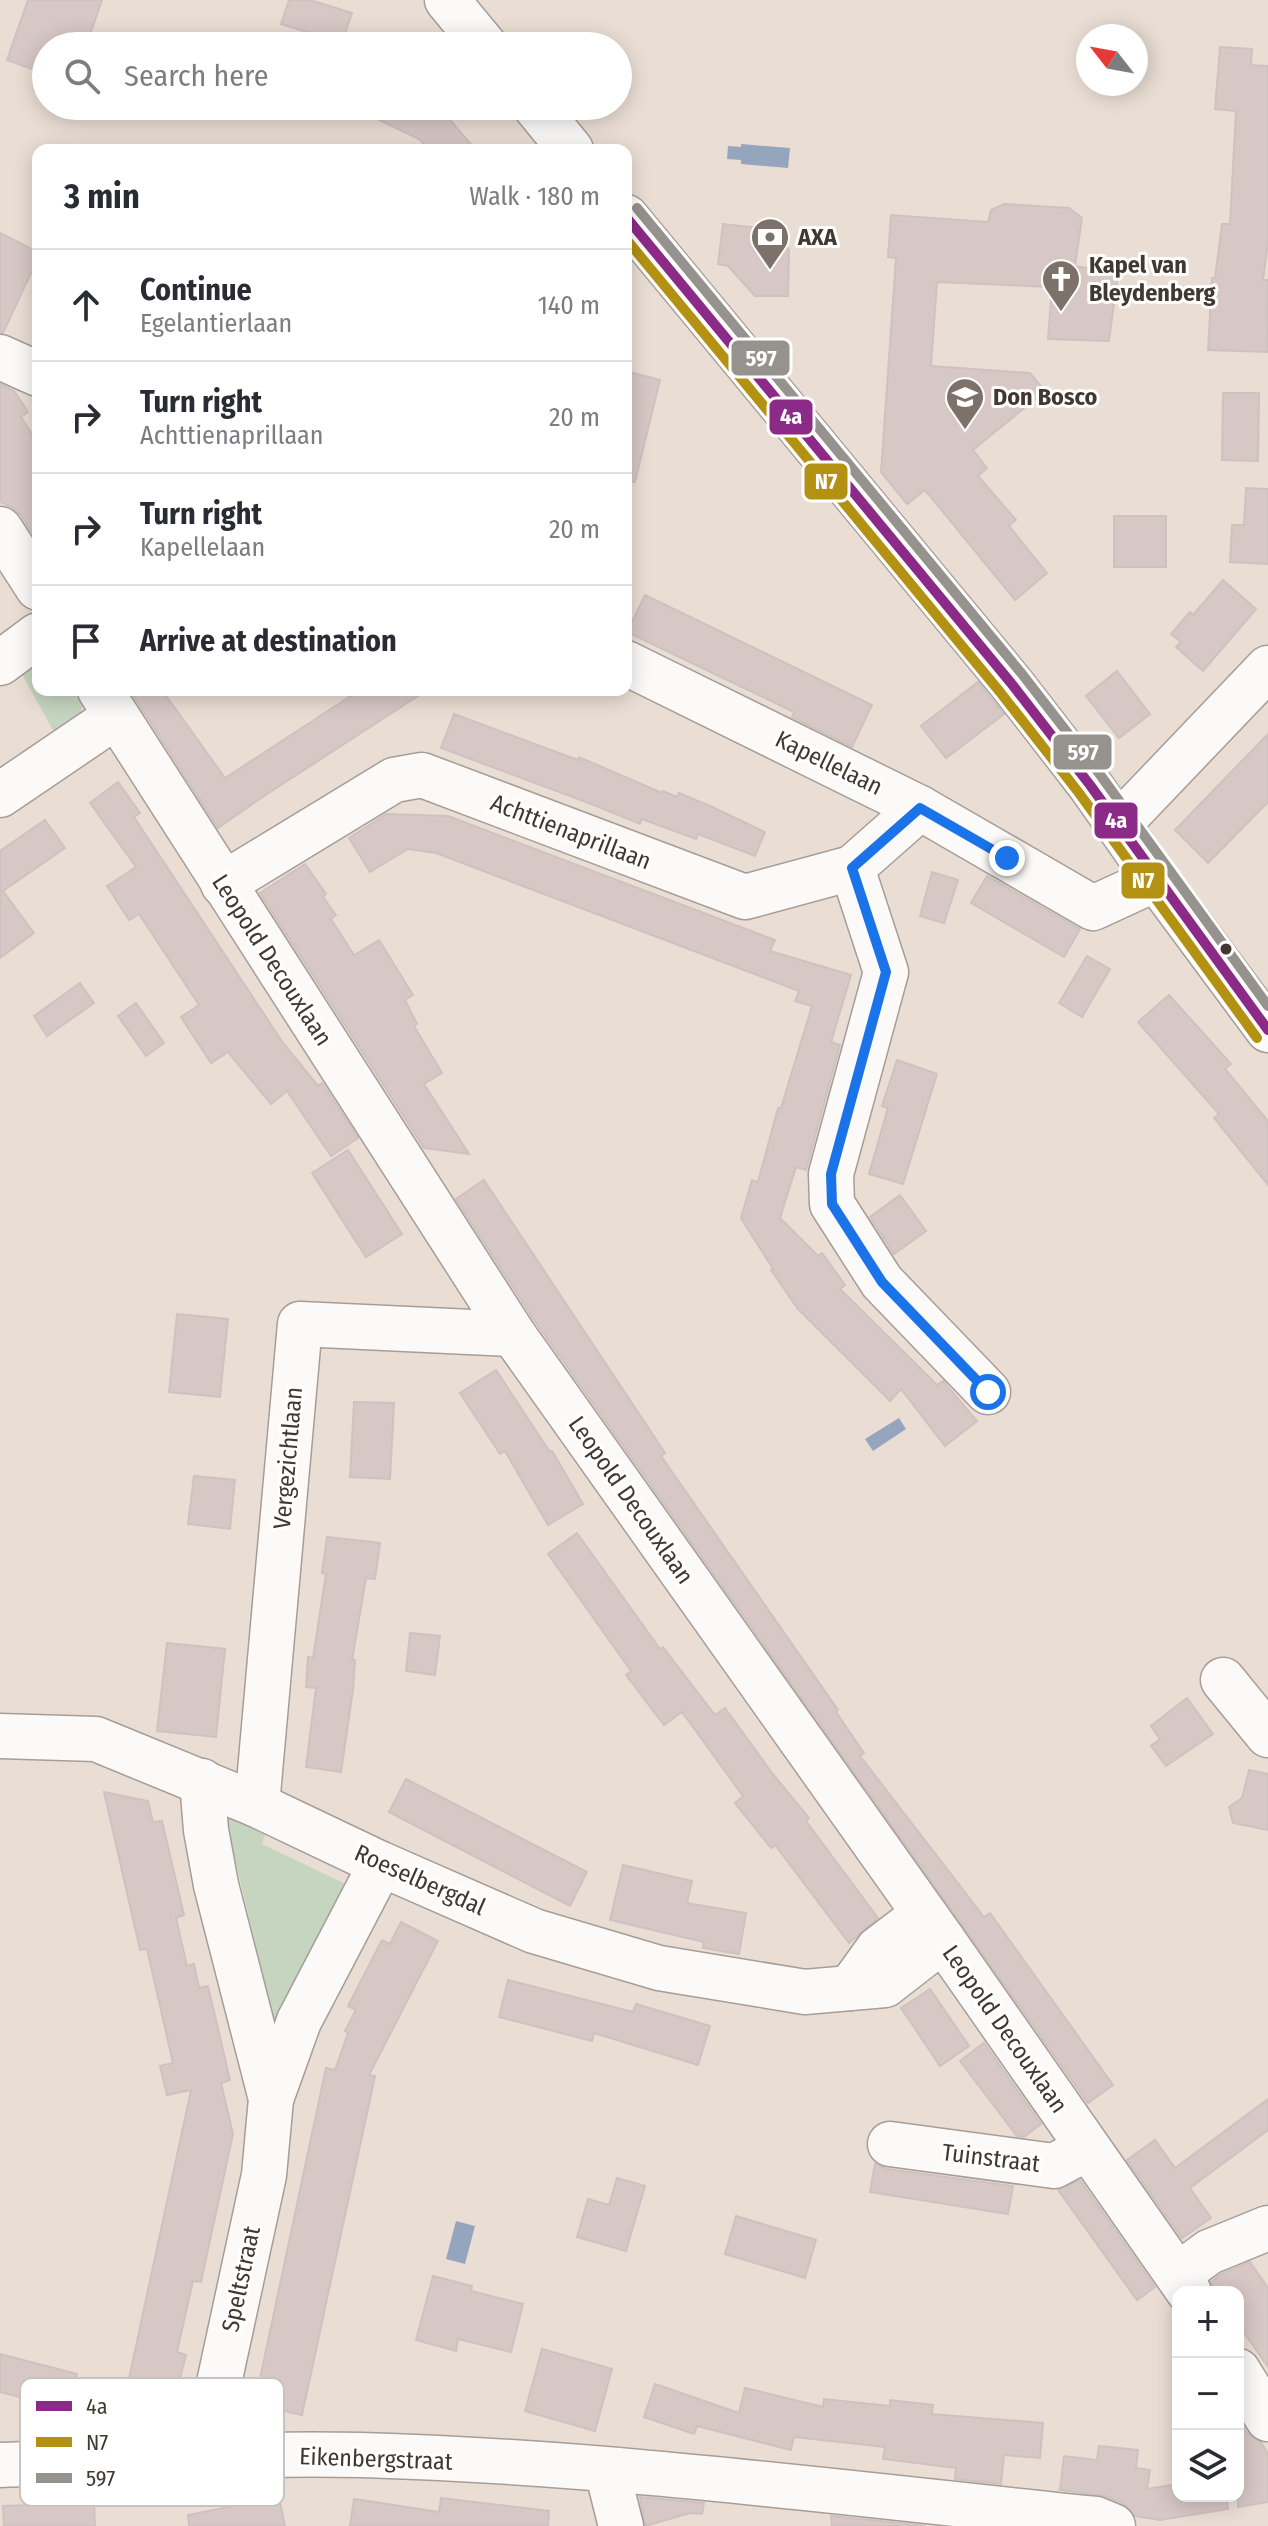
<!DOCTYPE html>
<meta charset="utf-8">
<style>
body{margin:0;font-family:"Fira Sans Condensed",sans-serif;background:#f2f2f3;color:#2b2b33}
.controls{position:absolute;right:24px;bottom:24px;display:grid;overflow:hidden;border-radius:16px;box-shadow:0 4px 20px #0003}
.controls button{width:72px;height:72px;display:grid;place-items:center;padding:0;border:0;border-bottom:2px solid #e1e1e2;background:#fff;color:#2b2b33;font:40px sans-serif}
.compass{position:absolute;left:1076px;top:24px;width:72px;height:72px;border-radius:50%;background:#fff;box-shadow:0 4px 20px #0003;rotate:301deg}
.stop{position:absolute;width:24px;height:24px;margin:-18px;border:6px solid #1a73e8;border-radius:50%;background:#fff}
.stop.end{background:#1a73e8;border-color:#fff;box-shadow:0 2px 8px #0008}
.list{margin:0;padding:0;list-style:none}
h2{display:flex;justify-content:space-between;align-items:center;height:104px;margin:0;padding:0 32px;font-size:34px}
h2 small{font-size:26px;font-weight:400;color:#7c7c81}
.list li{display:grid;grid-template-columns:52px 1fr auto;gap:24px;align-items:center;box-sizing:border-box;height:112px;padding:0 32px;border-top:2px solid #e1e1e2}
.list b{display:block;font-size:30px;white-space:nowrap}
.list p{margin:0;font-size:26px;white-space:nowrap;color:#7c7c81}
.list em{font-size:26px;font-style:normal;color:#7c7c81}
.icon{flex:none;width:44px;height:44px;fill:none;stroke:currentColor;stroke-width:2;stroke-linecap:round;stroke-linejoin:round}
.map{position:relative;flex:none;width:1268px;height:2526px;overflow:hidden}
.search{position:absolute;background:#fff;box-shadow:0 4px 20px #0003;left:32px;top:32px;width:600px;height:88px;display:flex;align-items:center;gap:20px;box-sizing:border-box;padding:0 28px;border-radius:44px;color:#7c7c81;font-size:30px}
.panel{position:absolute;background:#fff;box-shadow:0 4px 20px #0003;left:32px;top:144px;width:600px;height:552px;border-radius:16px}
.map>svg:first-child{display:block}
.green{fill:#c6d5bf}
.water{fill:#96a5be}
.building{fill:#d7c8c6;stroke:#cec2c0;stroke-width:2}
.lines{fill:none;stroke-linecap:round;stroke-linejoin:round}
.minor-casing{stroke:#a69d96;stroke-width:47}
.minor{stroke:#fcfaf9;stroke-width:44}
.bus-1-casing{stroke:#fff;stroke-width:16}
.bus-2-casing{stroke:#fff;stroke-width:16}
.bus-3-casing{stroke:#fff;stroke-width:16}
.bus-1{stroke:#8c2b87;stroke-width:10}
.bus-2{stroke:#b39113;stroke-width:10}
.bus-3{stroke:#96928d;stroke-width:10}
.route{stroke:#1a73e8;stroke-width:10}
.bus-dot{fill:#413830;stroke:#fff;stroke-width:3}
.labels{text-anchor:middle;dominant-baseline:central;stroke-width:6;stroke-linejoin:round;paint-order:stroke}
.poi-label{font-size:24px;font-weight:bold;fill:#413830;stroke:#fff;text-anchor:start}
.street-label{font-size:24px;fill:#413830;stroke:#fff}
.key{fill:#fff;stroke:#c6c3c1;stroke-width:2}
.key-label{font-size:22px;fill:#413830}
.line-badge{stroke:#fff;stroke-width:3}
.badge-label{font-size:22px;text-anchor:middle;font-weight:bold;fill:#fff}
</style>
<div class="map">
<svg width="1268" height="2526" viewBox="0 0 1268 2526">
<rect width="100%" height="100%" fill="#eaded4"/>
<g class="green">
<polygon points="38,655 38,690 73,690 82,705 80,717 55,734 17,665"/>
<polygon points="230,1816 256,1827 255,1830 265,1835 262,1844 354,1888 282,2026 271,2026 271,2009 225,1818"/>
</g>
<g class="water">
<polygon points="741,144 790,148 788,168 741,164 741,160 727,159 728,146 741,147"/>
<polygon points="899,1418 906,1429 873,1451 865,1439"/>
<polygon points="456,2221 475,2226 465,2264 446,2259"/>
</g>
<g class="building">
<polygon points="28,0 102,0 86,46 46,46 46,74 7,60"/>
<polygon points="289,0 310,0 352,13 342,43 281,24"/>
<polygon points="1220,47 1252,49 1251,65 1268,66 1268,242 1263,280 1268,280 1267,352 1208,350 1212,278 1215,278 1222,224 1230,224 1236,111 1215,109"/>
<polygon points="350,106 438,106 476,150 429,150 419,139"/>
<polygon points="1004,204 1069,208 1082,218 1075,266 1118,273 1109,341 1048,339 1052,287 937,282 931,366 1030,373 1045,391 973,450 987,468 978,476 1016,520 1009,526 1047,573 1015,600 925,490 907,504 881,472 896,258 888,257 891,215 988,222 991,210"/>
<polygon points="723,224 777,230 789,250 788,296 755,296 728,266 718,264"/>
<polygon points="0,233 38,252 38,258 3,333 0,332"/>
<polygon points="626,371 660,380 635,482 626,481"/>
<polygon points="0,384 14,391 28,412 21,417 38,443 38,542 21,515 12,507 0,502"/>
<polygon points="1223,393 1259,393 1258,461 1222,460"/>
<polygon points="1246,488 1268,489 1268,564 1230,562 1232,525 1244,525"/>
<rect x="1114" y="516" width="52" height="51"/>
<polygon points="1223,580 1256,609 1203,671 1176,647 1181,642 1171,634 1190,612 1193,615"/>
<polygon points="645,595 872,705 852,747 792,717 794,712 627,632"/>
<polygon points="1117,671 1150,714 1119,738 1086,696"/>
<polygon points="978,682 1004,714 946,758 921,726"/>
<polygon points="141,690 162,690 225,778 360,690 427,690 261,798 218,828 133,695"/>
<polygon points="454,714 578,760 579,757 662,793 663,791 677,797 679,793 710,806 765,832 755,856 698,834 696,839 642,819 640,824 594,805 441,748"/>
<polygon points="1268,734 1268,802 1208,863 1175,830"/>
<polygon points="118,782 140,813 134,817 283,1043 318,1086 322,1083 358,1138 331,1156 287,1091 271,1104 228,1052 211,1063 181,1017 199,1005 139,914 129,920 107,886 136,867 90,803"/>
<polygon points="386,814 448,816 775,940 770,951 851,975 831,1042 840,1045 806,1170 796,1167 780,1218 818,1256 822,1253 845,1285 840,1289 937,1385 943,1381 977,1421 945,1446 901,1389 890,1401 798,1309 771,1270 773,1269 741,1218 752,1180 758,1182 778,1108 781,1108 812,1006 795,1001 799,991 436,853 408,849 370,872 349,838"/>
<polygon points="45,820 65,848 3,891 34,933 0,958 0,851"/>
<polygon points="305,864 326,894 323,897 336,915 331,919 354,955 379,940 413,995 405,1000 417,1024 414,1026 442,1073 424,1084 469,1154 424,1148 260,893"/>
<polygon points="932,872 958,880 944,923 920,916"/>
<polygon points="987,876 1080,929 1064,957 971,903"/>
<polygon points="1087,956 1110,969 1082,1017 1059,1003"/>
<polygon points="80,983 94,1003 47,1036 34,1016"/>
<polygon points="1169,995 1231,1064 1225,1069 1268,1121 1268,1185 1214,1118 1219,1114 1138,1022"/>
<polygon points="136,1003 164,1043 146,1056 118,1016"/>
<polygon points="897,1060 937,1074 903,1184 869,1174 888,1108 882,1106"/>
<polygon points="348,1150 402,1234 366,1257 312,1173"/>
<polygon points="484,1180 665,1453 661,1456 838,1710 836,1712 864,1753 860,1756 984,1917 990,1913 1113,2085 1088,2103 534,1320 456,1199"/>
<polygon points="900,1195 926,1231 894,1254 870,1217"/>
<polygon points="177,1314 228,1319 220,1397 169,1392"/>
<polygon points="496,1370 550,1452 552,1451 583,1504 548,1525 505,1451 500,1454 460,1393"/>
<polygon points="354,1402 394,1403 390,1479 350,1477"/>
<polygon points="194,1476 235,1480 230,1529 188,1524"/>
<polygon points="577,1533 660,1649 663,1647 715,1715 725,1708 772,1773 809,1818 806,1821 878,1918 849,1943 775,1845 771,1848 735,1803 743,1796 682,1712 664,1725 626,1675 631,1671 548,1554"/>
<polygon points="327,1537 380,1543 375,1579 366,1578 352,1660 355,1660 353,1690 341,1772 306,1767 316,1688 306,1687 308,1657 313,1658 326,1574 322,1573"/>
<polygon points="410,1633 440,1636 435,1675 406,1671"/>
<polygon points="167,1643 225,1649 216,1737 157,1731"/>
<polygon points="1187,1698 1213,1734 1166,1766 1151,1746 1160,1739 1151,1726"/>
<polygon points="1249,1770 1268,1774 1268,1830 1233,1823 1229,1807 1242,1798"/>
<polygon points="406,1779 587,1872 570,1906 389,1812"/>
<polygon points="104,1792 148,1801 153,1822 162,1821 184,1915 176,1918 187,1966 194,1964 199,1988 208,1986 230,2080 221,2083 233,2134 201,2282 193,2281 183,2325 177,2352 186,2355 175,2398 167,2396 162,2419 122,2411 191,2090 167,2095 160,2066 173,2063 147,1949 140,1950"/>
<polygon points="623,1865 692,1881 687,1903 746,1913 739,1954 703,1948 704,1942 610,1920"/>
<polygon points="401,1922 438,1941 369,2075 375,2076 302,2415 262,2406 262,2404 255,2402 326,2068 335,2070 348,2033 345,2031 356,2010 348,2006 382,1940 390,1944"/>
<polygon points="508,1980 633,2012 636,2004 710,2026 698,2065 594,2033 592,2041 499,2017"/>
<polygon points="930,1989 969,2046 940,2066 901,2008"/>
<polygon points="984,2043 1041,2124 1024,2137 1017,2136 960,2061"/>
<polygon points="1268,2099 1268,2130 1190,2188 1211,2218 1182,2238 1127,2160 1155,2140 1175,2168"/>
<polygon points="875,2164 887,2169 1013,2186 1008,2214 870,2192"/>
<polygon points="617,2178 645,2186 626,2251 577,2237 588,2199 609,2205"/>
<polygon points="1080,2180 1155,2287 1137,2300 1058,2190"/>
<polygon points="736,2216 816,2240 805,2278 725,2254"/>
<polygon points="1250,2262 1268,2288 1268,2367 1238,2324 1238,2292 1216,2292 1211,2282 1221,2274"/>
<polygon points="433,2276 472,2286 471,2291 523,2304 511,2352 458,2339 456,2351 416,2340"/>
<polygon points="542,2349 612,2369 595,2431 525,2411"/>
<polygon points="0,2354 77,2374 68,2410 0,2392"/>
<polygon points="655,2384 739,2413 745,2388 823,2407 824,2399 890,2406 890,2400 933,2405 932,2414 1043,2423 1040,2458 1004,2455 1001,2484 955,2479 956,2468 883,2459 885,2447 794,2437 791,2450 697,2426 694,2434 644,2417"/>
<polygon points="1238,2418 1247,2433 1261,2442 1268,2454 1268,2502 1238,2507"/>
<polygon points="1099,2446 1138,2450 1136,2468 1150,2470 1147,2489 1178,2484 1178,2496 1226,2496 1228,2509 1160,2520 1135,2516 1123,2503 1105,2496 1060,2490 1064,2456 1097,2460"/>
<polygon points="279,2497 285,2526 189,2526 188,2515"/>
<polygon points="640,2497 704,2503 702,2514 690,2513 645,2526"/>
<polygon points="441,2498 549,2511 548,2526 350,2526 354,2499 439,2512"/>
<polygon points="94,2503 95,2526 4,2526 3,2506"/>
<polygon points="831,2516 910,2524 926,2526 832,2526"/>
</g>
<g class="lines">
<g class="minor-casing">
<g id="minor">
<polyline points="447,0 485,46"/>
<polyline points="535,106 571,150"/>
<polyline points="626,217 1011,683 1090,785 1156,879 1268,1030"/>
<polyline points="0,357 38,374"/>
<polyline points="0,529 38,588"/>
<polyline points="0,663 38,635"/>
<polyline points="626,663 920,808 1093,908 1156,879"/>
<polyline points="100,690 513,1334 943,1940 1189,2292"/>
<polyline points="0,795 115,717"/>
<polyline points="1118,825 1268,668"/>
<polyline points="852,868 886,972 831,1174 832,1204 882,1282 988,1392"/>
<polyline points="223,884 394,780 422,775 745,897 852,868 920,808"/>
<polyline points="1223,1680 1268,1735"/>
<polyline points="0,1736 96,1739 257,1805 381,1864 534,1931 659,1968 805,1992 885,1985 943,1940"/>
<polyline points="202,1781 206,1830 216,1885 271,2099 264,2175 203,2457"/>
<polyline points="257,1805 300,1324 513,1334"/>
<polyline points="850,1988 878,1949 924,1914"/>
<polyline points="271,2099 299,2021 381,1864"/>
<polyline points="890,2144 1054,2166 1088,2148"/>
<polyline points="1178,2275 1209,2252 1268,2228"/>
<polyline points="1238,2371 1268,2419"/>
<path d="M0 2465C120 2461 242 2452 362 2455 607 2462 852 2494 1096 2519L1113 2526"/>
<polyline points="607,2470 621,2526"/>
</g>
</g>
<use href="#minor" class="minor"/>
<g class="bus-1-casing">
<polyline id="bus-1" points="626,217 1011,683 1090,785 1268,1030"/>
</g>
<g class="bus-2-casing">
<polyline id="bus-2" points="626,239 1000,692 1079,793 1257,1038"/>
</g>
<g class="bus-3-casing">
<polyline id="bus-3" points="637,208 1022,674 1101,776 1268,1006"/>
</g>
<use href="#bus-1" class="bus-1"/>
<use href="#bus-2" class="bus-2"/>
<use href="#bus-3" class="bus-3"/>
</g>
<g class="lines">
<polyline class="route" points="988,1392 882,1282 832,1204 831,1174 886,972 852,868 920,808 1007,858"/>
</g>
<defs>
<g id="bank-pin" transform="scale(2)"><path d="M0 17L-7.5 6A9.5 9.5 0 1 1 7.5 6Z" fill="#7c7269" stroke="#fff"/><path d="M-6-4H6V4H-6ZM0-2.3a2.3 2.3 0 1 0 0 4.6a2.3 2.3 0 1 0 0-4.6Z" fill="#fff"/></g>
<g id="church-pin" transform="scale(2)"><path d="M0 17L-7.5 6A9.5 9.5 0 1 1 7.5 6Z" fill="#7c7269" stroke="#fff"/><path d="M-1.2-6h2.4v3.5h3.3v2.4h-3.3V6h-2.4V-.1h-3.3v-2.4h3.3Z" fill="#fff"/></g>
<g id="school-pin" transform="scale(2)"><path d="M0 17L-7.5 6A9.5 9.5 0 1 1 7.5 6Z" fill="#7c7269" stroke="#fff"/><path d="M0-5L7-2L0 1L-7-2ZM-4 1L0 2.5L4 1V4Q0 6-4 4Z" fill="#fff"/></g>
</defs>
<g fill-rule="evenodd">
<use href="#bank-pin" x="770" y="237"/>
<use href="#church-pin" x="1061" y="279"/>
<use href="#school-pin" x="965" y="397"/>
</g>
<circle class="bus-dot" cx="1226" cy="949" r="7"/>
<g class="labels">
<g class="poi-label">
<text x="798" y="237">AXA</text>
<text x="1089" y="265">Kapel van<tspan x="1089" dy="28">Bleydenberg</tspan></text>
<text x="993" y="397">Don Bosco</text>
</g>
<g class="street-label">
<text transform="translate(829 763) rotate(26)">Kapellelaan</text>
<text transform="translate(571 832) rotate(21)">Achttienaprillaan</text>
<text transform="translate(272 960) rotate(57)">Leopold Decouxlaan</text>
<text transform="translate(288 1458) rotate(-85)">Vergezichtlaan</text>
<text transform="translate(631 1500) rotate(55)">Leopold Decouxlaan</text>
<text transform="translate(420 1880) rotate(24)">Roeselbergdal</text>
<text transform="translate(1005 2029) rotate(55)">Leopold Decouxlaan</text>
<text transform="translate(991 2158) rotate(7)">Tuinstraat</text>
<text transform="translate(241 2279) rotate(-78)">Speltstraat</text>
<text transform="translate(376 2459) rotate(2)">Eikenbergstraat</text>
</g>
</g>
<rect x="20" y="2378" width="264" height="128" rx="12" class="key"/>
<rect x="36" y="2401" width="36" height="10" fill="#8c2b87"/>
<rect x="36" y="2437" width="36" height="10" fill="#b39113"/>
<rect x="36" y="2473" width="36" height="10" fill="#96928d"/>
<g class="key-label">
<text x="86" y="2414">4a</text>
<text x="86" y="2450">N7</text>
<text x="86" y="2486">597</text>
</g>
<g class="line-badge">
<rect x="730" y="339" width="61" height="38" rx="8" fill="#96928d"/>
<rect x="768" y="398" width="46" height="38" rx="8" fill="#8c2b87"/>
<rect x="803" y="462" width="46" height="39" rx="8" fill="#b39113"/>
<rect x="1052" y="733" width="61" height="38" rx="8" fill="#96928d"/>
<rect x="1093" y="801" width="46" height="39" rx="8" fill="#8c2b87"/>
<rect x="1120" y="861" width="46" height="39" rx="8" fill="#b39113"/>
</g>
<g class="badge-label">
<text x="761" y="366">597</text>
<text x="791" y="424">4a</text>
<text x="826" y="489">N7</text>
<text x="1083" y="760">597</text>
<text x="1116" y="828">4a</text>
<text x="1143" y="888">N7</text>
</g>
</svg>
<div class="controls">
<button>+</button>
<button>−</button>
<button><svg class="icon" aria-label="layers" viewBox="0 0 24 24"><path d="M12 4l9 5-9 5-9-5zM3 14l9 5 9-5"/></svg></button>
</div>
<svg class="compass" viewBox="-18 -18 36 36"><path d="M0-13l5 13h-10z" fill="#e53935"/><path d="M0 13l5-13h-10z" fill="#7c7c81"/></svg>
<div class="stop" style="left:988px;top:1392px"></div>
<div class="stop end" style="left:1007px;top:858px"></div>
<div class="search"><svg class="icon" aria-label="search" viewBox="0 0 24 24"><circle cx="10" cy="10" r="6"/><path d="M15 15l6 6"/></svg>Search here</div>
<section class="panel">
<h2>3 min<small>Walk · 180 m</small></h2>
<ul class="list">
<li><svg class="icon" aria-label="ahead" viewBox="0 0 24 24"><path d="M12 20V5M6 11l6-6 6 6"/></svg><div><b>Continue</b><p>Egelantierlaan</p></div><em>140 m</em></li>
<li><svg class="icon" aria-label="right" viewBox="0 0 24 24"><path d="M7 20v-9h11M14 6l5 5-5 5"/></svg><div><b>Turn right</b><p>Achttienaprillaan</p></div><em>20 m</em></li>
<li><svg class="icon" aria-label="right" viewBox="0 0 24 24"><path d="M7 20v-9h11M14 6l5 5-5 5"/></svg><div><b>Turn right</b><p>Kapellelaan</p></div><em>20 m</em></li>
<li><svg class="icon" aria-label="arrive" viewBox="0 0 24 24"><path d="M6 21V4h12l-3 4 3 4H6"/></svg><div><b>Arrive at destination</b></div></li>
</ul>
</section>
</div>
